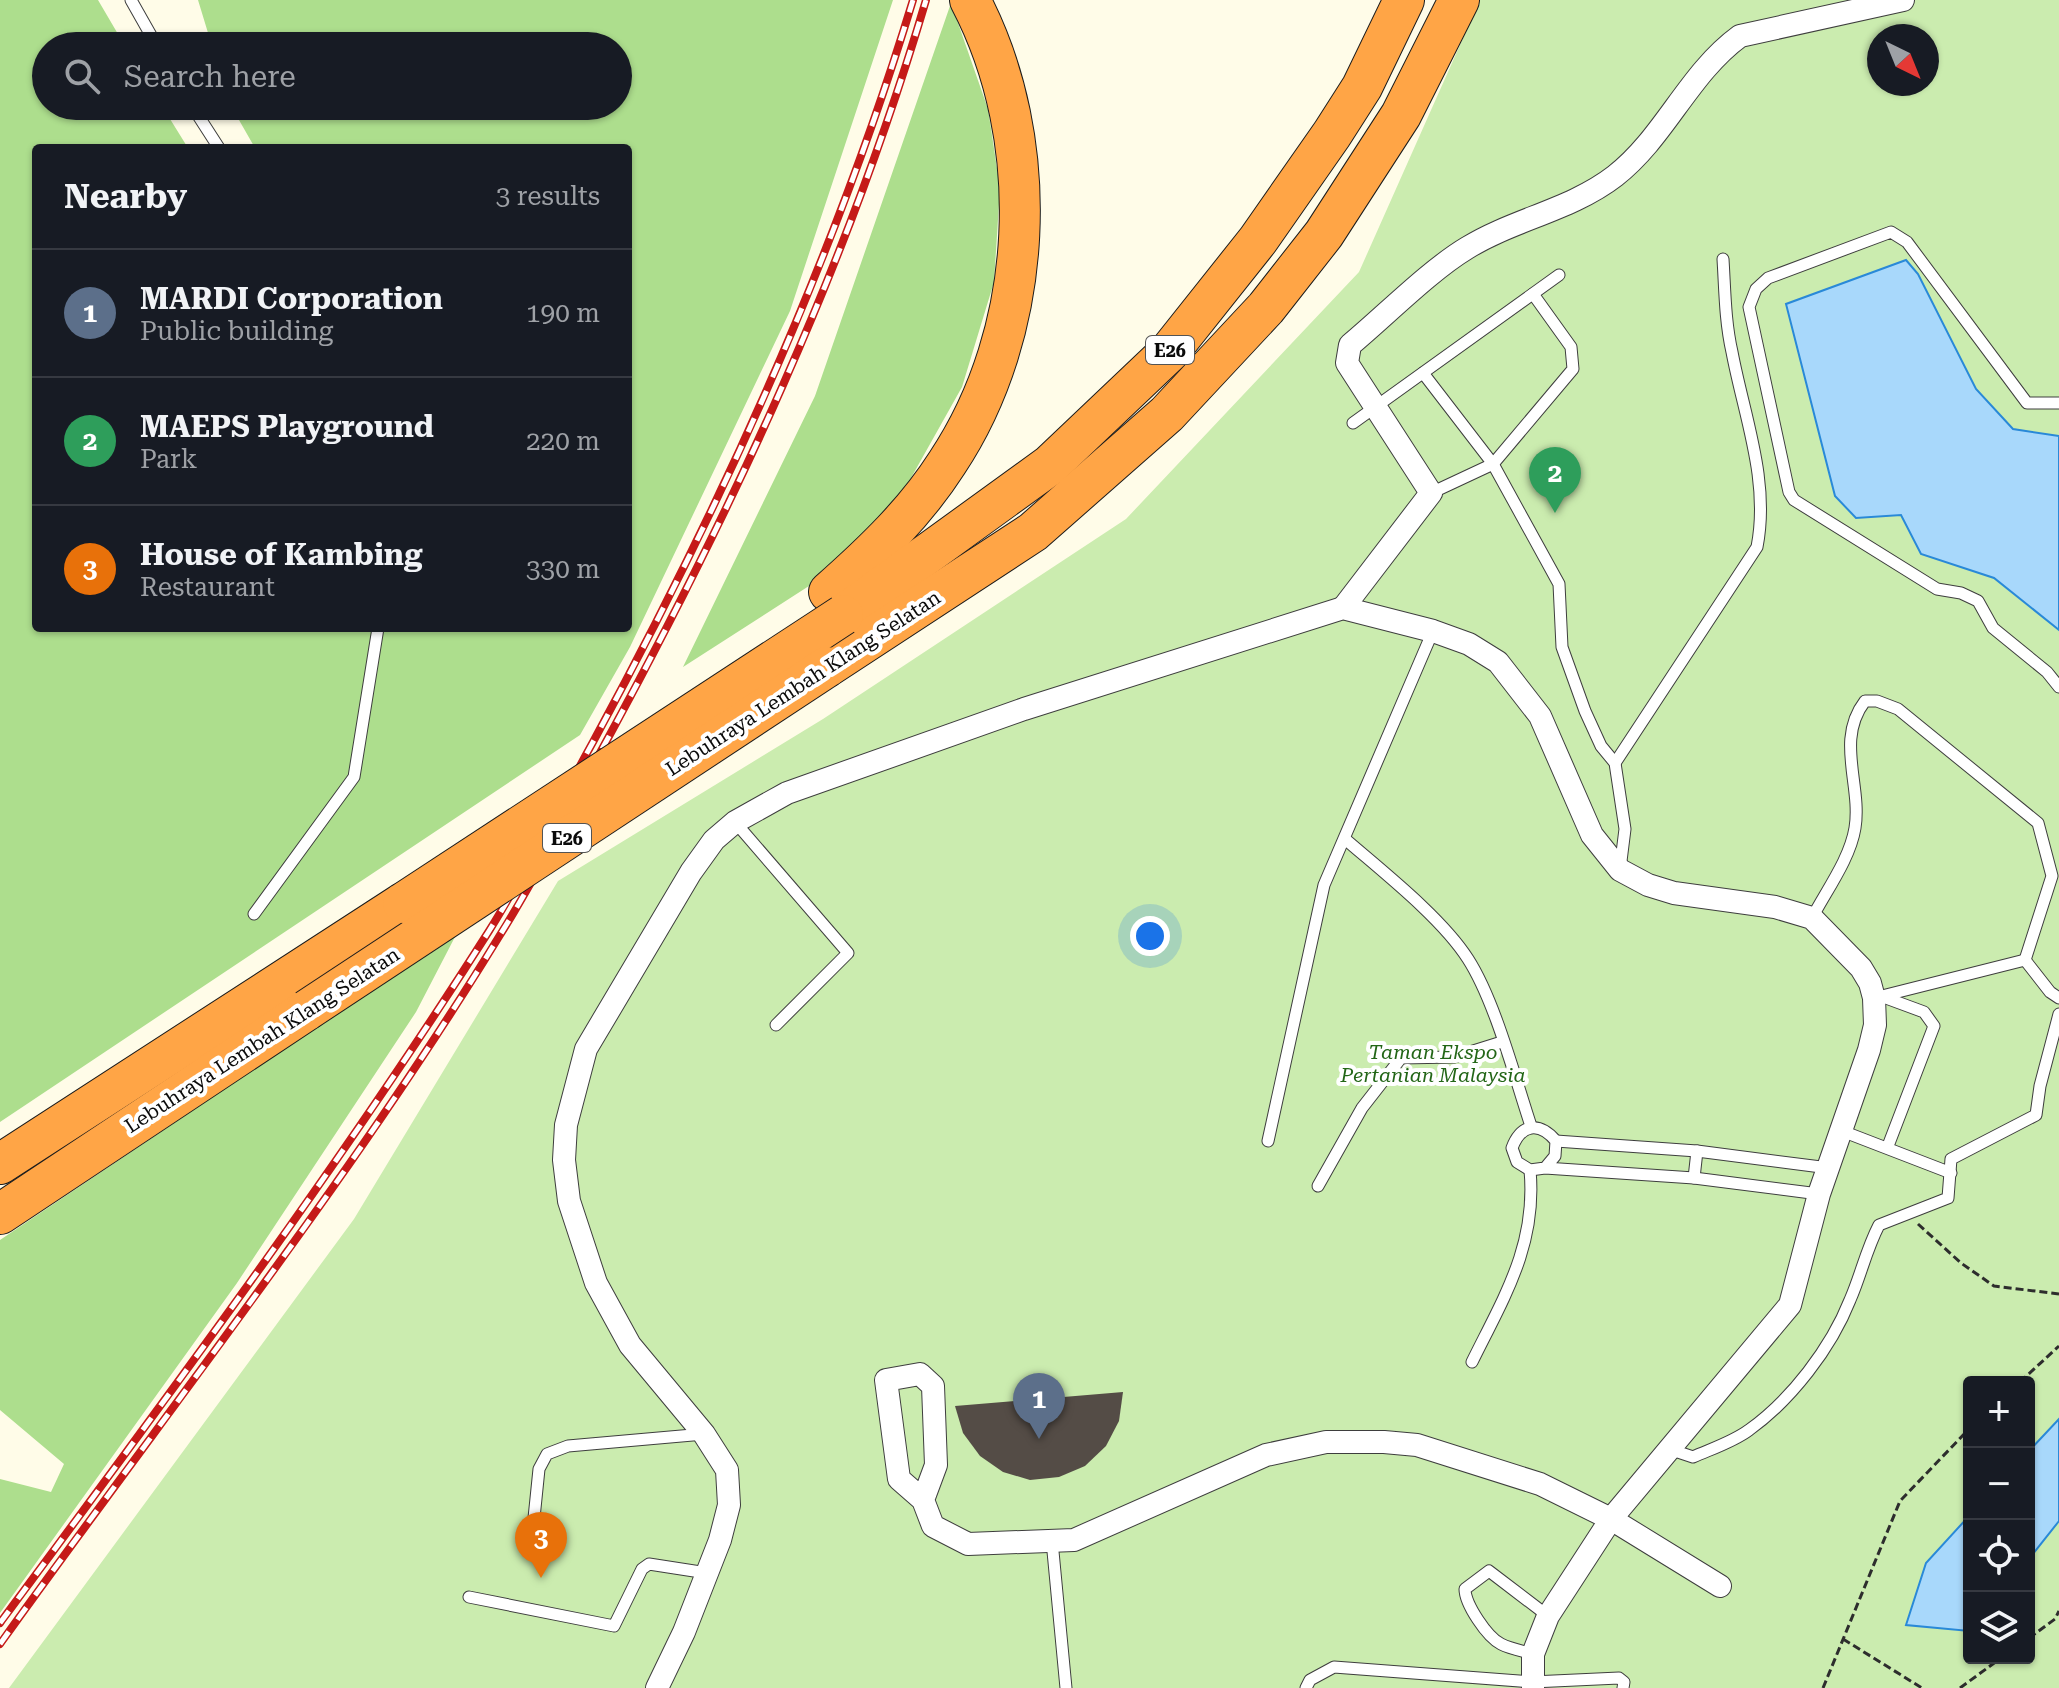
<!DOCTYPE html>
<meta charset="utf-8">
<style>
body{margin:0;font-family:"Roboto Serif",serif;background:#20242c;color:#f1f3f6}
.controls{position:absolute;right:24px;bottom:24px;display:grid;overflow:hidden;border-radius:8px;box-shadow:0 2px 6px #0004}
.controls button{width:72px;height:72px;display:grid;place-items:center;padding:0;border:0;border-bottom:2px solid #363941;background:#171b24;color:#f1f3f6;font:40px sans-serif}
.compass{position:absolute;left:1867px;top:24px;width:72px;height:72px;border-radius:50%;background:#171b24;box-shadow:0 2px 6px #0004;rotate:137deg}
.you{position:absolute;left:1150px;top:936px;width:28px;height:28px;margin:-20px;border:6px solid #fff;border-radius:50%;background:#1a73e8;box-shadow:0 0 0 12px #1a73e833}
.badge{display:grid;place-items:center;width:52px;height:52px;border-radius:50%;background:#2563eb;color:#fff;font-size:26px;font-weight:700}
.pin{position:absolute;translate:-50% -66px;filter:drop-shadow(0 2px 4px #0008)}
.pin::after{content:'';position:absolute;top:42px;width:28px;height:24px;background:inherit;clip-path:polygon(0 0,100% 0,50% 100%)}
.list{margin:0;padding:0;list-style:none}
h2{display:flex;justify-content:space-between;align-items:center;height:104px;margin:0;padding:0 32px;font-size:34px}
h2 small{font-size:26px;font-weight:400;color:#9ea1a6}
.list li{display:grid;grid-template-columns:52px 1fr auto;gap:24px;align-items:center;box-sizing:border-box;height:128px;padding:0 32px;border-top:2px solid #363941}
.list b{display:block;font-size:30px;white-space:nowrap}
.list p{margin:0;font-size:26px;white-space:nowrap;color:#9ea1a6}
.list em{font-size:26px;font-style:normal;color:#9ea1a6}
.icon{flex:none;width:44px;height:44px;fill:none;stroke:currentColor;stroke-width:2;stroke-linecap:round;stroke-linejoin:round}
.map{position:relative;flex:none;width:2059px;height:1688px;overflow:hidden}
.search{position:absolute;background:#171b24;box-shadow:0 2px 6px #0004;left:32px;top:32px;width:600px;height:88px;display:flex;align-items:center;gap:20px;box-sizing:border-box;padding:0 28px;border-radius:44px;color:#9ea1a6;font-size:30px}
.panel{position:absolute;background:#171b24;box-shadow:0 2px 6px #0004;left:32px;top:144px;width:600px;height:488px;border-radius:8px}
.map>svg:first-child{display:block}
.green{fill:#cbecaf;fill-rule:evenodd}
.forest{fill:#adde8d}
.water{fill:#a8d8fb;stroke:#2989d8;stroke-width:2}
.building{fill:#544c46}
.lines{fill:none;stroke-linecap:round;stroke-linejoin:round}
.service-casing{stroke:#3e3e3e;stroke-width:13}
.minor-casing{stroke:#3e3e3e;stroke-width:24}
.motorway-casing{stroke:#1c1c1c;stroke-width:42}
.path{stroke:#2d2d2d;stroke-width:3;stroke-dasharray:8 4;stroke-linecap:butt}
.service{stroke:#fff;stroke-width:11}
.minor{stroke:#fff;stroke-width:22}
.motorway{stroke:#ffa546;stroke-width:40}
.rail-casing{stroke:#c51a18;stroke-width:8}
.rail{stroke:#fff;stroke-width:5;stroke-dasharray:15;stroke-linecap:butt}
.motorway-bridge-casing{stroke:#1c1c1c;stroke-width:42;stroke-linecap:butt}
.motorway-bridge{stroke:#ffa546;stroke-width:40}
.labels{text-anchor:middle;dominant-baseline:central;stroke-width:8;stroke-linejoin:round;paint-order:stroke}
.shield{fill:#fff;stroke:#545454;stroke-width:2}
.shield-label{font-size:18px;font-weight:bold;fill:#0b0b0b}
.street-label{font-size:20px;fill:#0b0b0b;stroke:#fff}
.park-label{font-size:20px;font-style:italic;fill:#236617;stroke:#fff}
</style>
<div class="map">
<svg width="2059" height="1688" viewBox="0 0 2059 1688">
<rect width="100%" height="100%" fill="#fffce8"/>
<path class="green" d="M1480 0H2059V1688H9L354 1219 558 881 823 719 1126 519 1359 272ZM1879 36H1927V84H1879ZM1969 1382H2029V1658H1969Z"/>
<g class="forest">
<polygon points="0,0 98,0 125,46 46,46 46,106 162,106 188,148 36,148 36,628 628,628 628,148 255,148 231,106 618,106 618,46 212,46 198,0 893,0 790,311 630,647 580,735 0,1122"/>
<polygon points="951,3 988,109 1000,188 994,282 962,387 902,494 826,575 683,667 815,396"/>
<polygon points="457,933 416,1012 237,1283 0,1613 0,1479 51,1492 64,1464 0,1410 0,1240"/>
</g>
<g class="water">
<polygon points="1906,260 1918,274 1976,389 2013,429 2059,436 2059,630 1994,578 1921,554 1901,515 1856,518 1835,496 1786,304"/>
<polygon points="2059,1419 2059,1521 2029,1559 2029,1451"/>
<polygon points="1969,1516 1969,1631 1906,1625 1926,1563"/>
</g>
<polygon class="building" points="1123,1392 1119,1421 1106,1446 1085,1466 1059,1477 1030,1480 1003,1472 980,1456 963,1433 955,1406"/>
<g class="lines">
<g class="service-casing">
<g id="service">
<polyline points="131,0 157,46"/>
<polyline points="192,106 219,148"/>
<polyline points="1423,373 1493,464 1559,584 1562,647 1585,711 1601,746 1615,763 1625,829 1620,869"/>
<polyline points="2059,403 2027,403 1907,242 1891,232 1768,278 1756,289 1749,307 1789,492 1794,500 1937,589 1961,593 1978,601 1993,628 2047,672 2059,687"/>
<polyline points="1353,423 1559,275"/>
<polyline points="1431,493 1493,464 1573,369 1571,347 1533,294"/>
<path d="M1615 763 1757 547C1770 481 1744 416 1732 352 1725 321 1725 291 1723 259"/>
<polyline points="735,822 848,953 776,1025"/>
<path d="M1345 839C1382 871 1442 918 1468 959 1495 1001 1515 1078 1531 1126"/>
<polyline points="254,914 354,777 378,628"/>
<path d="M1812 918C1826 891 1850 859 1855 828 1862 785 1835 740 1865 701H1877L1898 709 2038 823 2052 876 2025 960"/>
<polyline points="1874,998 2025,960 2050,992 2059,998"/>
<polyline points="1886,998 1924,1012 1934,1026 1888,1146"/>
<polyline points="1842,1131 1951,1173"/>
<polyline points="1268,1141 1324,885 1433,631"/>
<polyline points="1556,1141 1697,1151 1829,1168"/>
<path d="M1545 1168 1555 1156 1556 1141C1539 1121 1521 1124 1512 1148L1517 1162 1530 1170 1545 1168 1694 1178 1819 1194"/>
<polyline points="1694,1178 1697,1151"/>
<polyline points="1318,1186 1362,1108 1401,1058 1454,1057 1502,1042"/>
<path d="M1472 1362C1504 1297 1537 1245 1530 1170"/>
<path d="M1669 1449 1693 1457C1711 1449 1733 1442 1749 1430 1791 1400 1831 1348 1850 1300 1861 1275 1866 1250 1879 1225L1948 1198 1951 1159 2036 1115 2040 1086 2059 1014"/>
<polyline points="534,1518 539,1469 547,1454 568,1446 704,1434"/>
<polyline points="1052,1541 1066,1688"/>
<polyline points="469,1597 614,1626 642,1569 649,1564 707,1573"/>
<path d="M1533 1654C1523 1651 1511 1649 1501 1644 1487 1637 1465 1604 1465 1589L1489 1571 1548 1616"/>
<polyline points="1306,1688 1310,1680 1334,1667 1532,1682 1619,1678 1624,1682 1623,1688"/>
</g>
</g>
<g class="minor-casing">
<g id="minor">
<path d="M1343 608 1431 493 1347 363 1350 345C1386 315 1429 271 1467 248 1514 219 1571 210 1615 176 1665 137 1688 74 1740 36L1903 0"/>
<polyline points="923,1500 899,1479 886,1380 920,1374 933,1386 936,1465 923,1500 933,1526 968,1544 1074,1540 1266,1455 1326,1442 1384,1442 1417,1445 1540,1484 1611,1519 1720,1586"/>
<polyline points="657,1688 684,1632 720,1540 729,1505 727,1470 704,1434 630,1345 596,1283 569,1201 564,1160 566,1125 586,1049 691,872 714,840 735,822 787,793 1024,709 1343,608 1433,631 1469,644 1498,662 1540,716 1592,835 1620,870 1648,885 1674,893 1775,907 1812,918 1861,968 1870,983 1874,998 1875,1025 1869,1050 1819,1194 1790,1305 1611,1519 1548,1616 1533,1654 1533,1688"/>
</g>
</g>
<g class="motorway-casing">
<g id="motorway">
<path d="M829 592C873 553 915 513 947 463 1035 331 1044 141 970 0"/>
<polyline points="843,615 1050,465 1169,352 1258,240 1332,134 1362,87 1404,0"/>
<polyline points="827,667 1033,532 1167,414 1266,308 1324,234 1401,115 1459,0"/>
<polyline points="0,1164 403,903"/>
<polyline points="0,1214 307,1010"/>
</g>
</g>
<g class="path">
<polyline points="1918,1224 1961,1263 1994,1286 2059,1294"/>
<polyline points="2020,1382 2059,1346"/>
<polyline points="2029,1638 2055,1619 2059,1611"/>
<polyline points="1843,1639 1922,1688"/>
<polyline points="1823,1688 1900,1501 1969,1429"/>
<polyline points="1960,1688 2001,1658"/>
</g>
<use href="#service" class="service"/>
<use href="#minor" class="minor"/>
<use href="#motorway" class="motorway"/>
<g class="rail-casing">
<g id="rail">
<path d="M0 1623C168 1396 337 1170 489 931 527 871 558 805 593 742 721 506 835 257 913 0"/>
<path d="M0 1644C168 1409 349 1182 500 935 537 876 568 813 601 751 731 513 849 261 926 0"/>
</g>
</g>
<use href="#rail" class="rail"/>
<g class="motorway-bridge-casing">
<g id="motorway-bridge">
<polyline points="403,903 843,615"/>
<polyline points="307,1010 827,667"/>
</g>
</g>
<use href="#motorway-bridge" class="motorway-bridge"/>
</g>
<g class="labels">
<g class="shield">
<rect x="1146" y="336" width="48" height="28" rx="6"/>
<rect x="543" y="824" width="48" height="28" rx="6"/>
</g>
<g class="shield-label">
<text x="1170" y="350">E26</text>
<text x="567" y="838">E26</text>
</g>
<g class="street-label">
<text transform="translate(803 683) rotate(-33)">Lebuhraya Lembah Klang Selatan</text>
<text transform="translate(262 1040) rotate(-33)">Lebuhraya Lembah Klang Selatan</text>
</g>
<g class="park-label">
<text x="1433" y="1052">Taman Ekspo<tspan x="1433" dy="23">Pertanian Malaysia</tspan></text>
</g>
</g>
</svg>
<div class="controls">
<button>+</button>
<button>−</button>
<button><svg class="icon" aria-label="locate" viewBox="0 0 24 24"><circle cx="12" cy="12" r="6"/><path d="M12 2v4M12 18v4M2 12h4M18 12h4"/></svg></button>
<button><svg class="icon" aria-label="layers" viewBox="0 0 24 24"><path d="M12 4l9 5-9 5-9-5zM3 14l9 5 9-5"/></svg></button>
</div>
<svg class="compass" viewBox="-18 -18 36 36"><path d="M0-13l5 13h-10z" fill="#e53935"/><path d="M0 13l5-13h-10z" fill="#9ea1a6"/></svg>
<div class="you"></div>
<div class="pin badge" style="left:1039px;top:1439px;background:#5c6f8a">1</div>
<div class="pin badge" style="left:1555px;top:513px;background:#2e9e5b">2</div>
<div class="pin badge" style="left:541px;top:1578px;background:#e8710a">3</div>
<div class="search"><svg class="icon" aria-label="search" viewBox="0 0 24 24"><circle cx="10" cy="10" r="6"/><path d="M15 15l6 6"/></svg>Search here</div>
<section class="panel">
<h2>Nearby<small>3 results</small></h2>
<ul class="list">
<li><span class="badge" style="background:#5c6f8a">1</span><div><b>MARDI Corporation</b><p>Public building</p></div><em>190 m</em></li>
<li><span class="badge" style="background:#2e9e5b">2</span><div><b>MAEPS Playground</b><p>Park</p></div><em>220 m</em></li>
<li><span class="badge" style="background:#e8710a">3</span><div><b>House of Kambing</b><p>Restaurant</p></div><em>330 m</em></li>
</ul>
</section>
</div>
